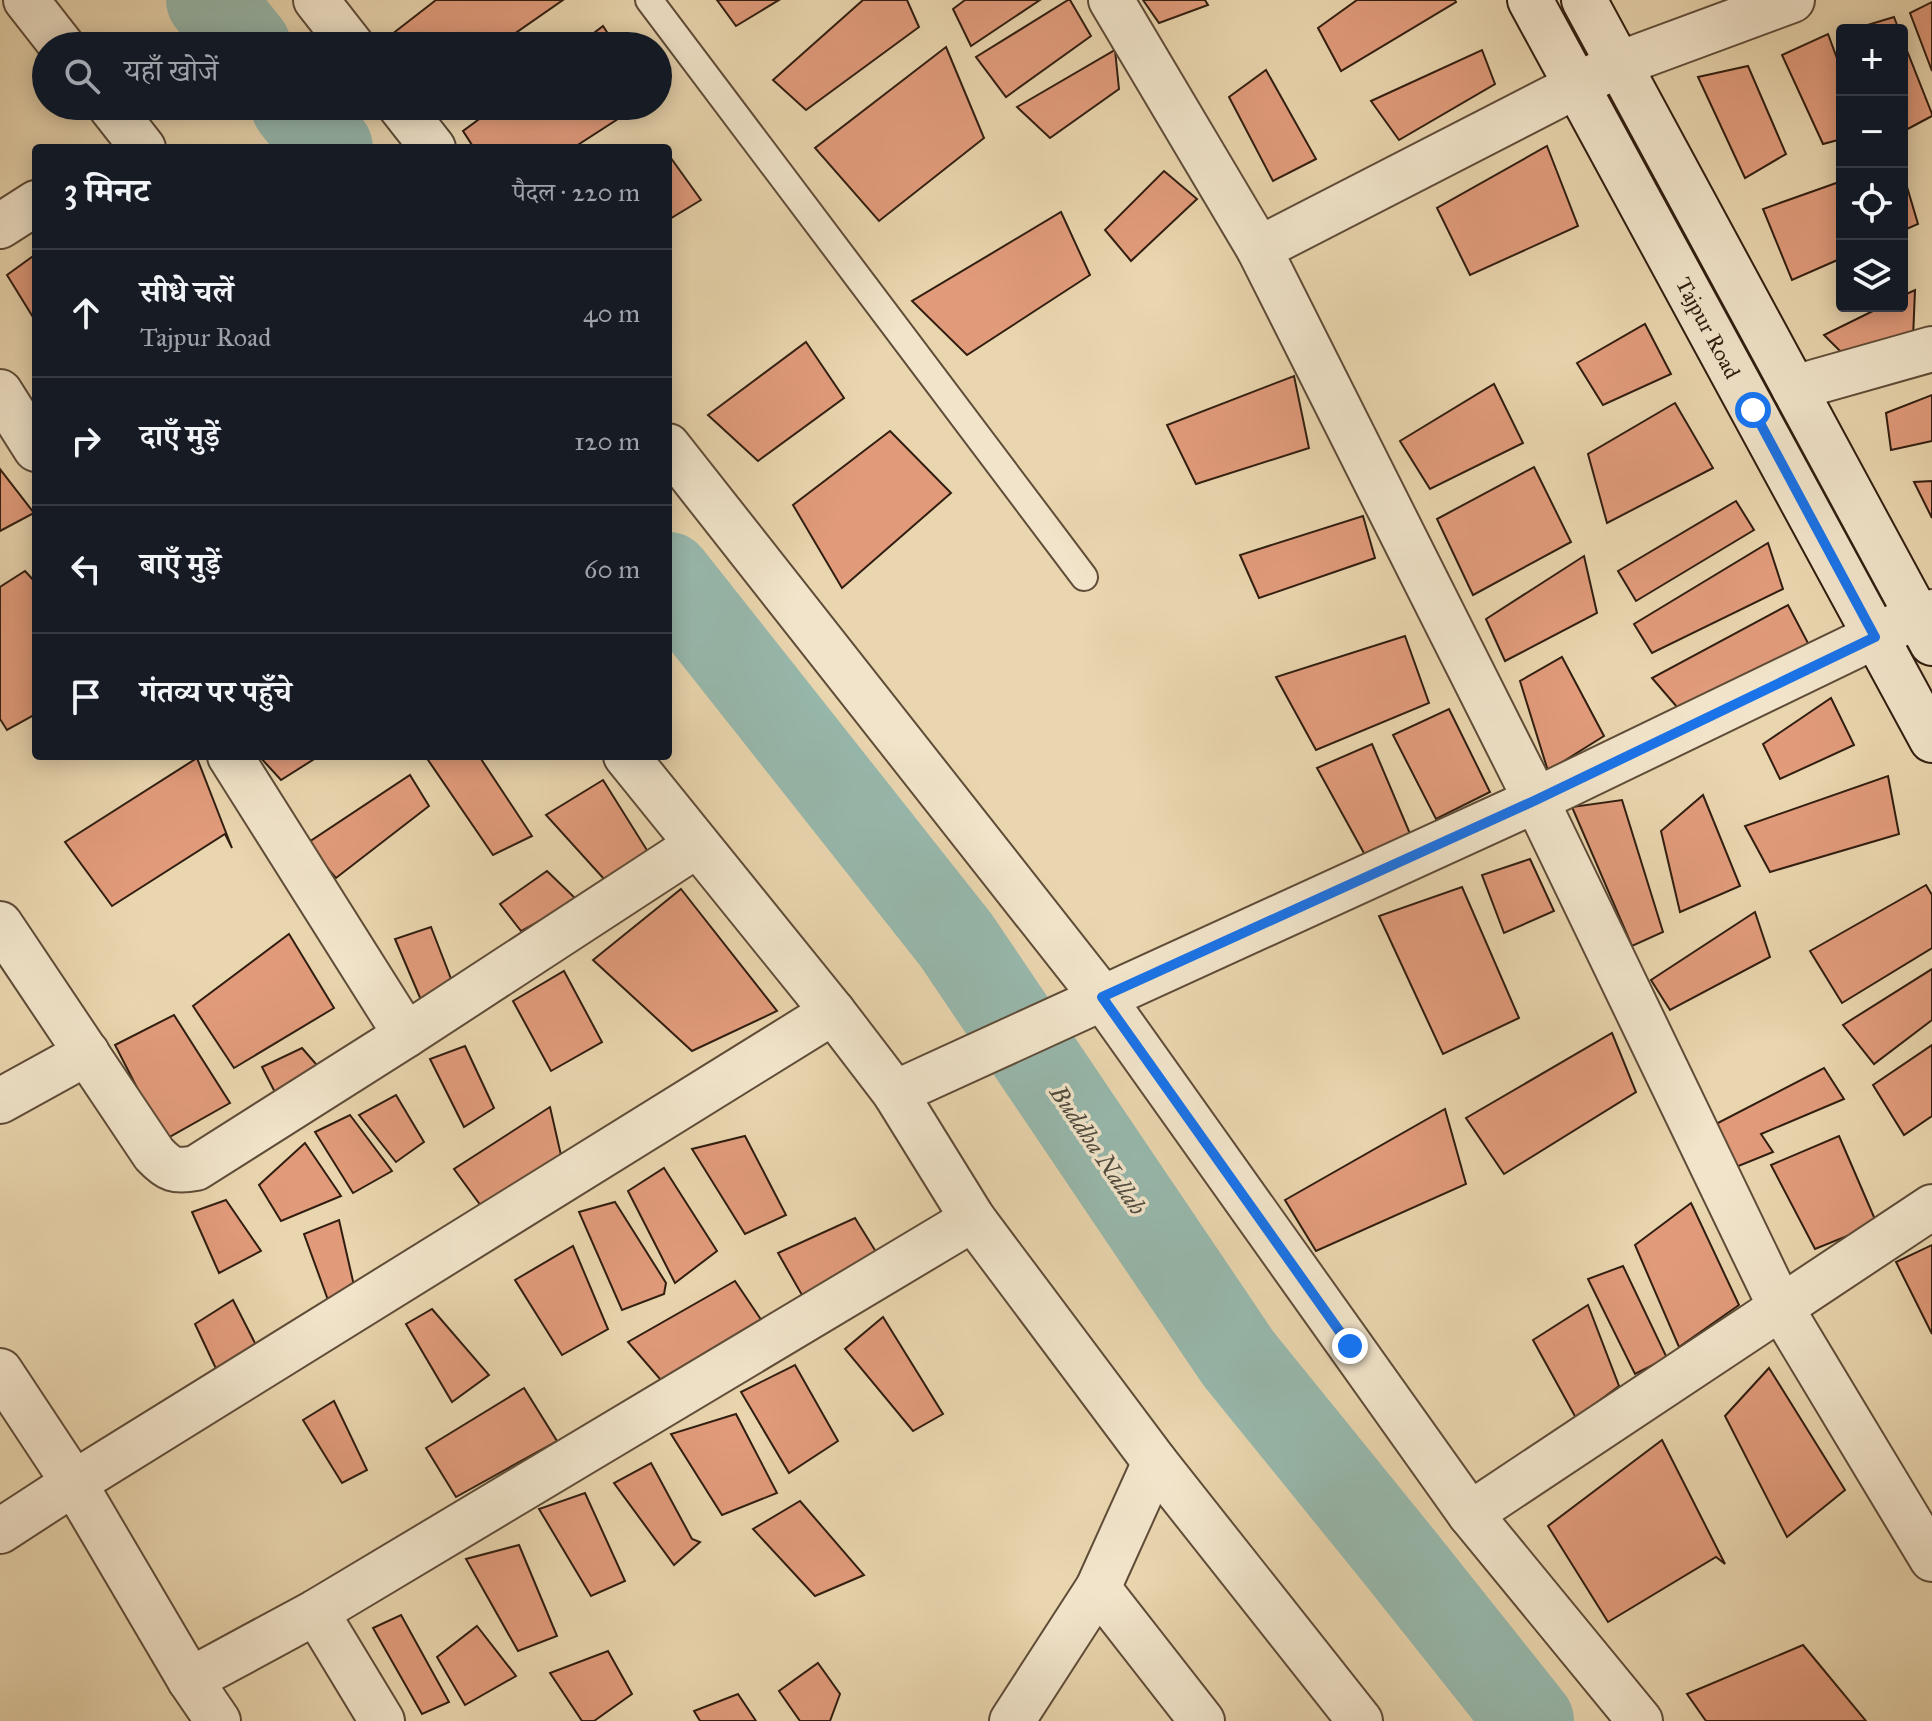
<!DOCTYPE html>
<html lang="hi">
<meta charset="utf-8">
<style>
body{margin:0;font-family:"IM FELL Great Primer","Noto Serif Devanagari",serif;background:#242831;color:#f1f3f6}
.controls{position:absolute;right:24px;top:24px;display:grid;overflow:hidden;border-radius:8px;box-shadow:0 4px 20px #0003}
.controls button{width:72px;height:72px;display:grid;place-items:center;padding:0;border:0;border-bottom:2px solid #363941;background:#171b24;color:#f1f3f6;font:40px sans-serif}
.stop{position:absolute;width:24px;height:24px;margin:-18px;border:6px solid #1a73e8;border-radius:50%;background:#fff}
.stop.end{background:#1a73e8;border-color:#fff;box-shadow:0 2px 8px #0008}
.list{margin:0;padding:0;list-style:none}
h2{display:flex;justify-content:space-between;align-items:center;height:104px;margin:0;padding:0 32px;font-size:34px}
h2 small{font-size:26px;font-weight:400;color:#9ea1a6}
.list li{display:grid;grid-template-columns:52px 1fr auto;gap:24px;align-items:center;box-sizing:border-box;height:128px;padding:0 32px;border-top:2px solid #363941}
.list b{display:block;font-size:30px;white-space:nowrap}
.list p{margin:0;font-size:26px;white-space:nowrap;color:#9ea1a6}
.list em{font-size:26px;font-style:normal;color:#9ea1a6}
.icon{flex:none;width:44px;height:44px;fill:none;stroke:currentColor;stroke-width:2;stroke-linecap:round;stroke-linejoin:round}
.map{position:relative;flex:none;width:1932px;height:1721px;overflow:hidden}
.search{position:absolute;background:#171b24;box-shadow:0 4px 20px #0003;left:32px;top:32px;width:640px;height:88px;display:flex;align-items:center;gap:20px;box-sizing:border-box;padding:0 28px;border-radius:44px;color:#9ea1a6;font-size:30px}
.panel{position:absolute;background:#171b24;box-shadow:0 4px 20px #0003;left:32px;top:144px;width:640px;height:616px;border-radius:8px}
.map>svg:first-child{display:block}
.lines{fill:none;stroke-linecap:round;stroke-linejoin:round}
.river{stroke:#97b8ac;stroke-width:88}
.building{fill:#e19b7b;stroke:#311e10;stroke-width:2}
.service-casing{stroke:#5f4c38;stroke-width:30}
.minor-casing{stroke:#5f4c38;stroke-width:48}
.secondary-casing{stroke:#311e10;stroke-width:48}
.service{stroke:#f1e4ca;stroke-width:26}
.minor{stroke:#f1e4ca;stroke-width:44}
.secondary{stroke:#f1e4ca;stroke-width:44}
.route{stroke:#1a73e8;stroke-width:10}
.labels{text-anchor:middle;dominant-baseline:central;stroke-width:7;stroke-linejoin:round;paint-order:stroke}
.street-label{font-size:22px;fill:#311e10;stroke:#f1e4ca}
.water-label{font-size:24px;font-style:italic;fill:#504c3f;stroke:#f1e4ca}
</style>
<div class="map">
<svg width="1932" height="1721" viewBox="0 0 1932 1721">
<rect width="100%" height="100%" fill="#e9d5ae"/>
<filter id="stains"><feTurbulence type="fractalNoise" baseFrequency=".0025" numOctaves="4"/><feColorMatrix values="0 0 0 0 .2 0 0 0 0 .09 0 0 0 0 .02 0 0 0 .5 -.17"/></filter>
<radialGradient id="worn" r=".72"><stop offset=".6" stop-color="#630" stop-opacity="0"/><stop offset="1" stop-color="#630" stop-opacity=".3"/></radialGradient>
<g class="lines">
<g class="river">
<polyline points="210,0 247,46"/>
<polyline points="295,106 329,148"/>
<polyline points="668,576 956,940 1238,1358 1401,1559 1530,1721"/>
</g>
</g>
<g class="building">
<polygon points="436,0 563,0 497,46 395,46 387,38"/>
<polygon points="717,0 779,0 736,26"/>
<polygon points="863,0 907,0 919,27 806,110 773,80"/>
<polygon points="965,0 1040,0 971,46 953,9"/>
<polygon points="1068,0 1070,0 1091,36 1006,97 976,57"/>
<polygon points="1143,0 1205,0 1208,5 1159,23"/>
<polygon points="1357,0 1455,0 1456,2 1341,71 1318,28"/>
<polygon points="1932,2 1932,71 1910,13"/>
<polygon points="1894,17 1899,30 1851,30"/>
<polygon points="603,26 616,46 577,46"/>
<polygon points="1828,34 1842,72 1842,139 1823,144 1782,55"/>
<polygon points="1902,38 1932,114 1932,116 1902,132"/>
<polygon points="946,47 984,138 879,221 815,148"/>
<polygon points="1115,50 1119,89 1050,138 1017,107"/>
<polygon points="1482,50 1495,84 1399,140 1371,101"/>
<polygon points="1748,66 1786,154 1745,178 1698,77"/>
<polygon points="1266,70 1316,159 1273,181 1229,97"/>
<polygon points="497,106 638,106 573,148 474,148 463,131"/>
<polygon points="1547,146 1578,226 1470,275 1437,208"/>
<polygon points="668,154 701,200 668,220"/>
<polygon points="1902,170 1918,224 1902,231"/>
<polygon points="1164,171 1197,199 1131,261 1105,230"/>
<polygon points="1842,181 1842,258 1792,280 1763,209"/>
<polygon points="1061,212 1090,275 967,355 912,301"/>
<polygon points="36,254 36,322 7,275"/>
<polygon points="1915,290 1913,338 1844,355 1824,335 1883,306 1902,306 1902,296"/>
<polygon points="1645,324 1671,374 1603,405 1577,363"/>
<polygon points="806,342 844,398 758,461 708,415"/>
<polygon points="1294,376 1309,448 1196,484 1167,425"/>
<polygon points="1494,384 1523,443 1430,489 1400,441"/>
<polygon points="1932,395 1932,441 1891,450 1886,413"/>
<polygon points="1675,403 1713,468 1607,523 1588,454"/>
<polygon points="890,431 951,493 842,588 793,505"/>
<polygon points="1534,467 1571,542 1473,595 1437,519"/>
<polygon points="0,469 34,513 0,531"/>
<polygon points="1932,481 1932,518 1914,482"/>
<polygon points="1736,501 1754,530 1636,601 1618,571"/>
<polygon points="1363,516 1375,558 1259,598 1240,555"/>
<polygon points="1768,543 1783,589 1652,653 1634,624"/>
<polygon points="1584,556 1597,613 1505,661 1486,619"/>
<polygon points="25,571 36,583 36,714 7,730 0,719 0,587"/>
<polygon points="1788,605 1809,645 1683,714 1652,678"/>
<polygon points="1405,636 1429,703 1316,750 1276,677"/>
<polygon points="1562,657 1604,736 1548,771 1520,681"/>
<polygon points="1831,698 1854,745 1780,779 1763,744"/>
<polygon points="1449,709 1490,792 1436,819 1393,735"/>
<polygon points="1372,744 1411,836 1365,855 1317,768"/>
<polygon points="259,756 319,756 281,780"/>
<polygon points="479,756 532,836 493,855 426,757"/>
<polygon points="197,758 232,848 225,834 112,906 65,842"/>
<polygon points="410,775 429,806 336,878 306,844"/>
<polygon points="1888,776 1899,834 1770,872 1745,826"/>
<polygon points="603,780 650,855 604,879 546,815"/>
<polygon points="1703,795 1740,886 1680,912 1661,831"/>
<polygon points="1622,800 1663,932 1632,946 1572,807"/>
<polygon points="1530,859 1554,911 1504,933 1482,875"/>
<polygon points="547,871 577,900 521,931 500,904"/>
<polygon points="1926,885 1932,895 1932,948 1842,1003 1810,951"/>
<polygon points="1462,887 1519,1018 1443,1054 1379,916"/>
<polygon points="681,889 777,1011 692,1051 593,960"/>
<polygon points="1755,912 1770,957 1670,1010 1651,980"/>
<polygon points="431,927 455,989 424,1007 395,939"/>
<polygon points="289,934 334,1008 234,1068 193,1006"/>
<polygon points="1932,969 1932,1020 1874,1064 1843,1025"/>
<polygon points="564,971 602,1042 551,1071 513,1001"/>
<polygon points="174,1015 230,1103 164,1140 115,1045"/>
<polygon points="1612,1033 1636,1092 1504,1174 1466,1118"/>
<polygon points="1932,1045 1932,1116 1904,1135 1873,1085"/>
<polygon points="465,1046 494,1108 464,1127 430,1059"/>
<polygon points="302,1048 323,1072 279,1100 262,1067"/>
<polygon points="1824,1068 1844,1099 1761,1134 1773,1152 1736,1167 1714,1125"/>
<polygon points="396,1095 424,1142 396,1162 359,1115"/>
<polygon points="550,1107 563,1164 484,1210 454,1169"/>
<polygon points="1445,1109 1466,1184 1316,1251 1285,1200"/>
<polygon points="350,1115 392,1171 353,1193 315,1132"/>
<polygon points="745,1136 786,1215 745,1234 692,1149"/>
<polygon points="1839,1136 1877,1224 1815,1249 1771,1165"/>
<polygon points="305,1143 341,1196 281,1221 259,1185"/>
<polygon points="664,1168 717,1251 675,1283 628,1191"/>
<polygon points="226,1200 261,1251 219,1273 192,1212"/>
<polygon points="615,1202 666,1283 664,1294 622,1310 579,1212"/>
<polygon points="1691,1203 1739,1305 1679,1347 1635,1245"/>
<polygon points="855,1218 878,1255 802,1295 778,1253"/>
<polygon points="339,1220 355,1290 328,1300 304,1234"/>
<polygon points="1932,1245 1932,1334 1896,1262"/>
<polygon points="573,1246 608,1329 562,1355 515,1280"/>
<polygon points="1623,1266 1667,1358 1635,1374 1588,1279"/>
<polygon points="735,1281 764,1324 666,1386 628,1342"/>
<polygon points="233,1300 257,1347 219,1375 195,1324"/>
<polygon points="1588,1305 1619,1386 1576,1418 1533,1340"/>
<polygon points="432,1309 489,1375 452,1402 406,1324"/>
<polygon points="883,1317 943,1414 913,1431 845,1349"/>
<polygon points="795,1365 838,1441 789,1473 741,1392"/>
<polygon points="1769,1368 1845,1490 1787,1537 1725,1416"/>
<polygon points="524,1388 557,1441 456,1497 426,1448"/>
<polygon points="334,1401 367,1470 342,1483 303,1420"/>
<polygon points="736,1414 777,1493 722,1515 671,1434"/>
<polygon points="1662,1440 1725,1564 1716,1557 1608,1622 1548,1526"/>
<polygon points="651,1463 692,1539 700,1542 674,1565 614,1483"/>
<polygon points="585,1493 625,1581 591,1596 539,1509"/>
<polygon points="800,1501 864,1575 815,1596 753,1529"/>
<polygon points="519,1545 557,1636 518,1651 466,1559"/>
<polygon points="401,1615 449,1702 422,1714 373,1628"/>
<polygon points="477,1626 516,1676 465,1705 437,1657"/>
<polygon points="1803,1645 1866,1721 1706,1721 1687,1694"/>
<polygon points="608,1651 632,1694 594,1721 582,1721 550,1673"/>
<polygon points="818,1663 840,1694 830,1721 800,1721 779,1691"/>
<polygon points="738,1694 756,1721 700,1721 694,1711"/>
</g>
<g class="lines">
<g class="service-casing">
<polyline id="service" points="649,0 1084,577"/>
</g>
<g class="minor-casing">
<g id="minor">
<polyline points="26,0 62,46"/>
<polyline points="316,0 352,46"/>
<polyline points="1111,0 1259,249 1536,800 1781,1308 1932,1559"/>
<polyline points="110,106 143,148"/>
<polyline points="400,106 433,148"/>
<polyline points="0,226 36,203"/>
<polyline points="1259,249 1619,64 1792,0"/>
<polyline points="1794,388 1932,349"/>
<polyline points="0,392 36,449"/>
<polyline points="668,446 1102,997 1470,1514 1640,1721"/>
<polyline points="230,756 406,1035"/>
<polyline points="626,756 833,1012 895,1093 973,1219 1155,1462 1360,1721"/>
<path d="M0 924 154 1154C169 1170 175 1172 196 1168L406 1035 697 845"/>
<polyline points="895,1093 1536,800 1917,616 1932,612"/>
<polyline points="0,1101 87,1053"/>
<polyline points="0,1371 74,1483 190,1680 218,1721"/>
<polyline points="1470,1514 1932,1207"/>
<polyline points="0,1531 74,1483 833,1012"/>
<polyline points="1098,1588 1202,1721"/>
<polyline points="316,1612 382,1721"/>
<polyline points="190,1680 316,1612 973,1219"/>
<polyline points="1012,1721 1098,1588 1155,1462"/>
</g>
</g>
<g class="secondary-casing">
<g id="secondary">
<polyline points="1530,0 1932,740"/>
<polyline points="1584,0 1932,643"/>
</g>
</g>
<use href="#service" class="service"/>
<use href="#minor" class="minor"/>
<use href="#secondary" class="secondary"/>
</g>
<g class="lines">
<polyline class="route" points="1350,1346 1102,997 1536,800 1875,637 1753,410"/>
</g>
<g class="labels">
<g class="street-label">
<text transform="translate(1708 328) rotate(62)">Tajpur Road</text>
</g>
<g class="water-label">
<text transform="translate(1098 1150) rotate(56)">Buddha Nallah</text>
</g>
</g>
<rect width="100%" height="100%" filter="url(#stains)"/>
<rect width="100%" height="100%" fill="url(#worn)"/>
</svg>
<div class="controls">
<button>+</button>
<button>−</button>
<button><svg class="icon" aria-label="locate" viewBox="0 0 24 24"><circle cx="12" cy="12" r="6"/><path d="M12 2v4M12 18v4M2 12h4M18 12h4"/></svg></button>
<button><svg class="icon" aria-label="layers" viewBox="0 0 24 24"><path d="M12 4l9 5-9 5-9-5zM3 14l9 5 9-5"/></svg></button>
</div>
<div class="stop" style="left:1753px;top:410px"></div>
<div class="stop end" style="left:1350px;top:1346px"></div>
<div class="search"><svg class="icon" aria-label="search" viewBox="0 0 24 24"><circle cx="10" cy="10" r="6"/><path d="M15 15l6 6"/></svg>यहाँ खोजें</div>
<section class="panel">
<h2>3 मिनट<small>पैदल · 220 m</small></h2>
<ul class="list">
<li><svg class="icon" aria-label="ahead" viewBox="0 0 24 24"><path d="M12 20V5M6 11l6-6 6 6"/></svg><div><b>सीधे चलें</b><p>Tajpur Road</p></div><em>40 m</em></li>
<li><svg class="icon" aria-label="right" viewBox="0 0 24 24"><path d="M7 20v-9h11M14 6l5 5-5 5"/></svg><div><b>दाएँ मुड़ें</b></div><em>120 m</em></li>
<li><svg class="icon" aria-label="left" viewBox="0 0 24 24"><path d="M17 20v-9H6M10 6l-5 5 5 5"/></svg><div><b>बाएँ मुड़ें</b></div><em>60 m</em></li>
<li><svg class="icon" aria-label="arrive" viewBox="0 0 24 24"><path d="M6 21V4h12l-3 4 3 4H6"/></svg><div><b>गंतव्य पर पहुँचे</b></div></li>
</ul>
</section>
</div>
